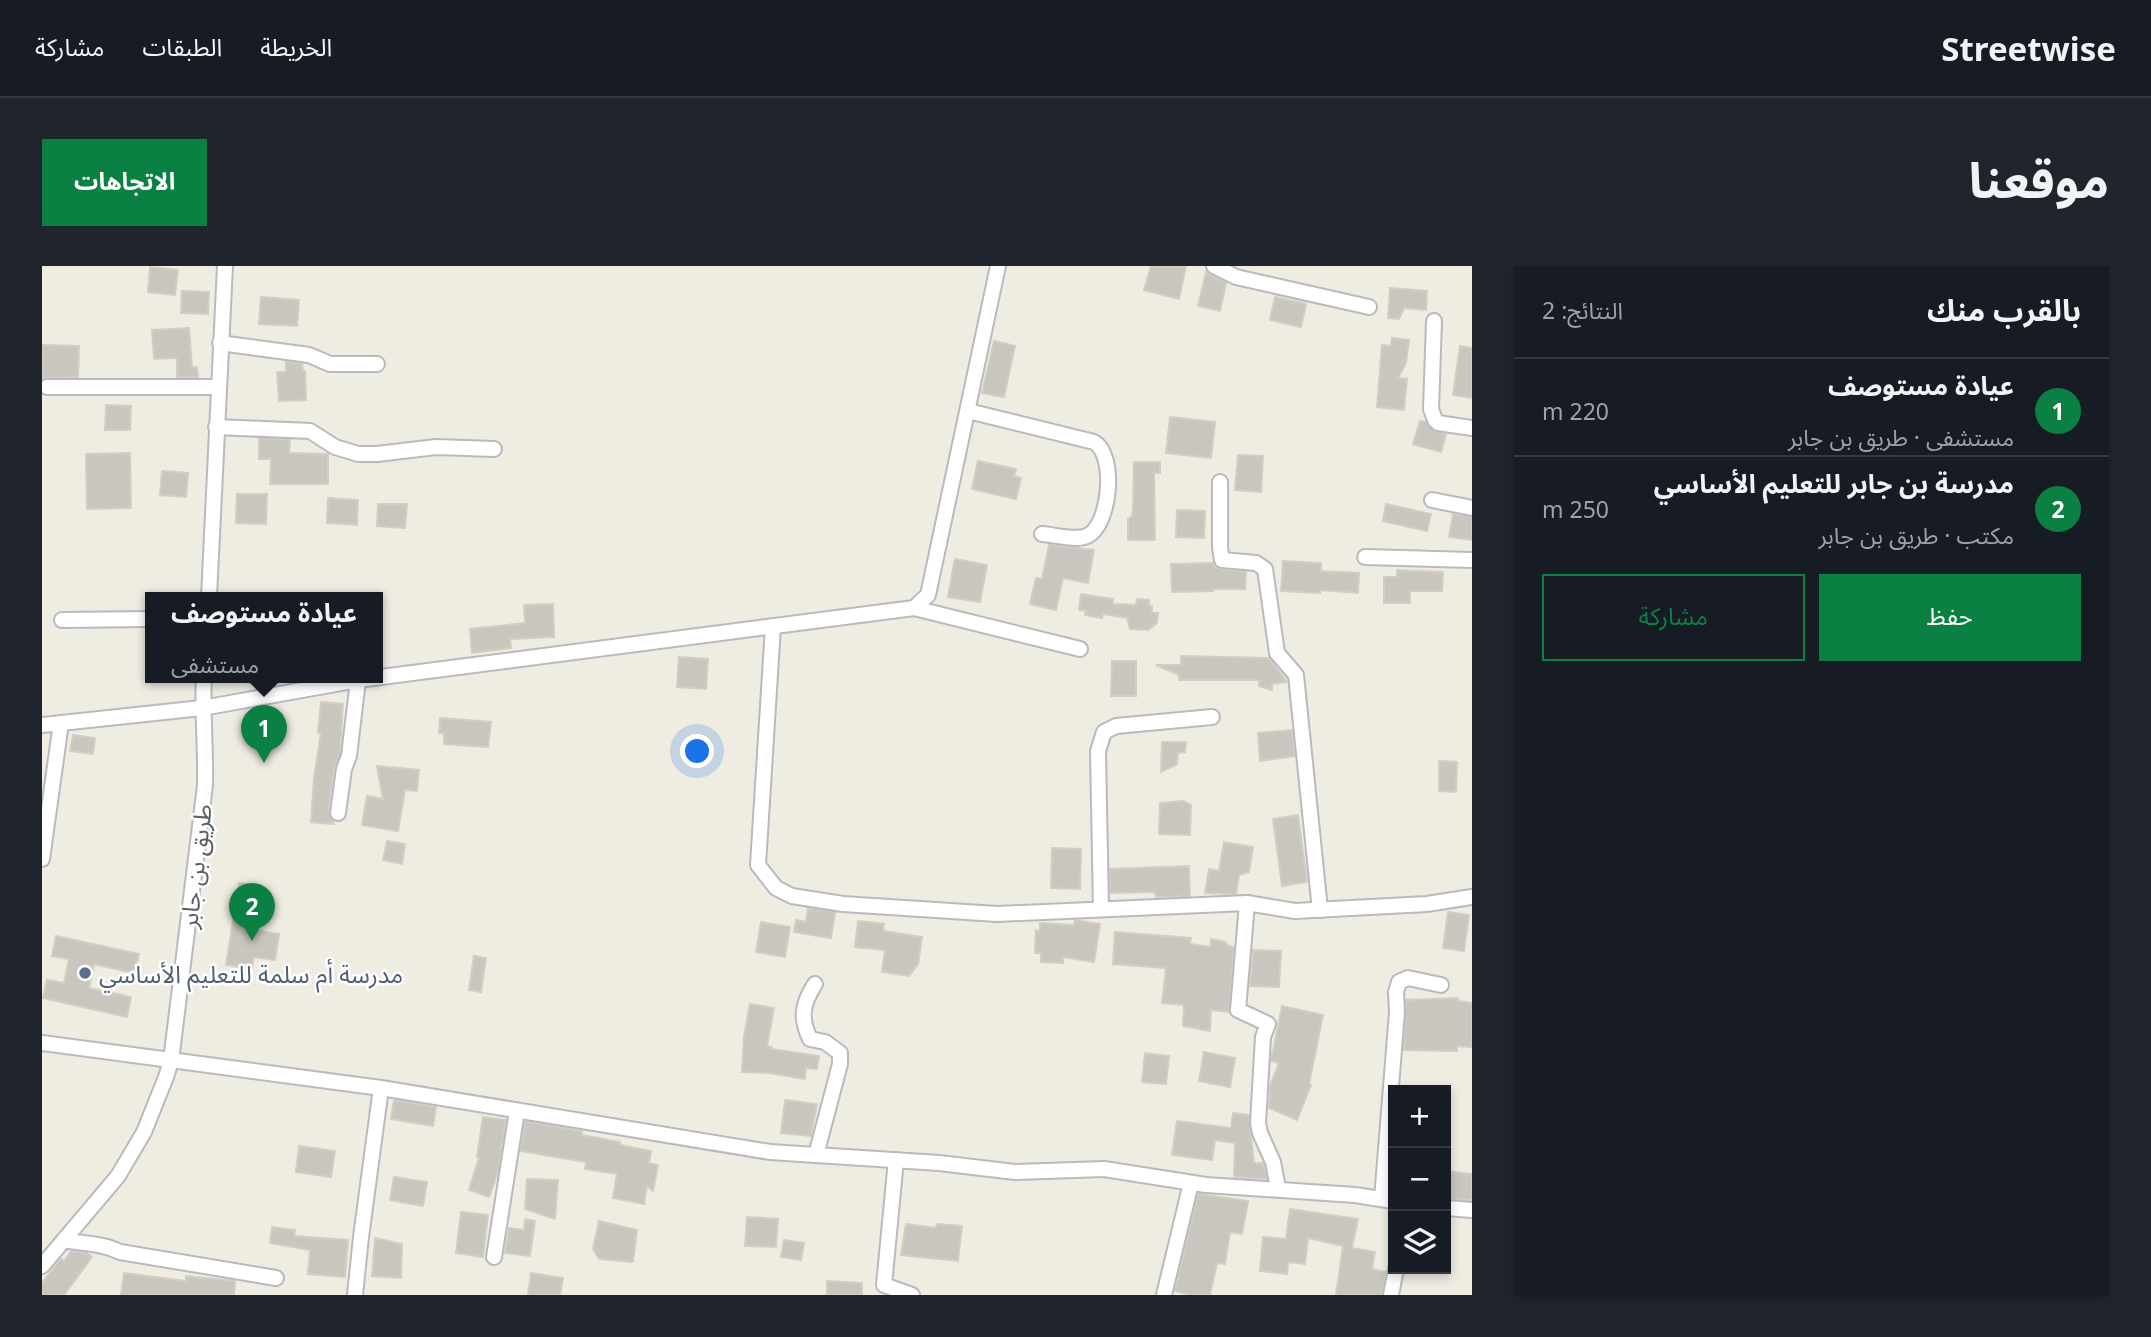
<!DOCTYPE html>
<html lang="ar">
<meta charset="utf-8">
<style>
body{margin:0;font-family:"Noto Sans","Noto Sans Arabic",sans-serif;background:#20242c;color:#f1f3f6;direction:rtl}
.controls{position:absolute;right:21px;bottom:21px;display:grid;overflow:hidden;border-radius:0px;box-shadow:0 4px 10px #0003}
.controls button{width:63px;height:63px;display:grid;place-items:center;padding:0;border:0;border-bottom:2px solid #363941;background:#171b24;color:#f1f3f6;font:35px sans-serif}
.you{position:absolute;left:656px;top:486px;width:24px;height:24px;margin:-18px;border:5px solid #fff;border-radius:50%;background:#1a73e8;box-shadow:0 0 0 10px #1a73e833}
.badge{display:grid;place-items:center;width:46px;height:46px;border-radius:50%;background:#0b8043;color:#fff;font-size:23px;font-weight:700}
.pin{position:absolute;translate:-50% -58px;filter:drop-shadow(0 2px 4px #0008)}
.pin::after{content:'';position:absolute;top:37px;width:24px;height:21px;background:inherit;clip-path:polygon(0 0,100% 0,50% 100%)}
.popup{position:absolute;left:103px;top:326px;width:238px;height:91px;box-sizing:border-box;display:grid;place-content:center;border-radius:0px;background:#171b24;filter:drop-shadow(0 2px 5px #0005);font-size:23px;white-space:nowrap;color:#9ea1a6}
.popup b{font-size:26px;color:#f1f3f6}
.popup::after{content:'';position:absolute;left:50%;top:100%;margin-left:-14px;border:14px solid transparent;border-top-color:#171b24}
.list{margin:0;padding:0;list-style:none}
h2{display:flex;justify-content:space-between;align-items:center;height:91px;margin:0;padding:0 28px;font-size:30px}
h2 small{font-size:23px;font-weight:400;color:#9ea1a6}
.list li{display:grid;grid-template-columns:46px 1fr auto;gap:21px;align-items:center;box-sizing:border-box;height:98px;padding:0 28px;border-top:2px solid #363941}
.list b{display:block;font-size:26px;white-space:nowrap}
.list p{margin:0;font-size:23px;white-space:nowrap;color:#9ea1a6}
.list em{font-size:23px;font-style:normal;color:#9ea1a6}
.actions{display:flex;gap:14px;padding:21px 28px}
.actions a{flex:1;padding:16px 0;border:2px solid #0b8043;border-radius:0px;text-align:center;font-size:24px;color:#0b8043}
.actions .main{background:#0b8043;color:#fff}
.icon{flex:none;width:38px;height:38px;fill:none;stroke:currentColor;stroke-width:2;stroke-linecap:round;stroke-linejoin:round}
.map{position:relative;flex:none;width:1430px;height:1029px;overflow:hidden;direction:ltr;border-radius:0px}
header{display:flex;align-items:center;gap:42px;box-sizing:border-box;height:98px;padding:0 35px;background:#171b24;border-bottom:2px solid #363941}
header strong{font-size:33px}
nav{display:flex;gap:38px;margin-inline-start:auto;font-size:24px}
.intro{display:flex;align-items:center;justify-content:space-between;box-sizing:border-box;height:168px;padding:0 42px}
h1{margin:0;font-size:49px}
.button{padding:18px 32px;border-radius:0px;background:#0b8043;color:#fff;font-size:24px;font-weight:700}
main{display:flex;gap:42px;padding:0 42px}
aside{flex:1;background:#171b24;border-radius:0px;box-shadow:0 4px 10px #0003}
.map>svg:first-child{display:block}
.building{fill:#c9c6bf;stroke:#d4cec0;stroke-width:2}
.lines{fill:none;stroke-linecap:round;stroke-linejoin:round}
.street-casing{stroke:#b8bac0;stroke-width:18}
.street{stroke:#fff;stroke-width:14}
.service-dot{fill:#5c6f8a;stroke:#fff;stroke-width:2.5}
.labels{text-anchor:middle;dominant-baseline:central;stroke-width:5;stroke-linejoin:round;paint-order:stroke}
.street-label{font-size:24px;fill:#5b5f64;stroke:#fff}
.service-label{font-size:24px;fill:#4e5e75;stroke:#fff;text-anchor:start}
</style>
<header>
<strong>Streetwise</strong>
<nav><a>الخريطة</a><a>الطبقات</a><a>مشاركة</a></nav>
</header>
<div class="intro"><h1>موقعنا</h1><a class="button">الاتجاهات</a></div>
<main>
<aside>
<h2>بالقرب منك<small>النتائج: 2</small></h2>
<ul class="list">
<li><span class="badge">1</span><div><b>عيادة مستوصف</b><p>مستشفى · طريق بن جابر</p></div><em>220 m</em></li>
<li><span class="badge">2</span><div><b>مدرسة بن جابر للتعليم الأساسي</b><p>مكتب · طريق بن جابر</p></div><em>250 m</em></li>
</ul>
<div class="actions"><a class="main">حفظ</a><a>مشاركة</a></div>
</aside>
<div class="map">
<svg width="1430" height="1029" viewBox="0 0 1430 1029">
<rect width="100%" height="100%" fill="#efece2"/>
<g class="building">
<polygon points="1109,0 1144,0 1137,33 1102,24"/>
<polygon points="108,1 136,4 133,29 106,26"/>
<polygon points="1164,6 1184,17 1178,45 1156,40"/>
<polygon points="1348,22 1385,25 1384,44 1362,42 1357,53 1346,52"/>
<polygon points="140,25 167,26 166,48 139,47"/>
<polygon points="219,31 257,34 255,60 217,58"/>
<polygon points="1233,31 1264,38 1259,61 1228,54"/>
<polygon points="147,62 150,101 155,101 156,111 135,111 135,92 112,93 110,64"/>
<polygon points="1350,72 1367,74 1364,97 1356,112 1365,113 1362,144 1335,141 1340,79 1349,80"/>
<polygon points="952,75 973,80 962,131 940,127"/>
<polygon points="0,79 37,80 36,111 0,112"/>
<polygon points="1418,80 1430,82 1430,132 1411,129"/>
<polygon points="244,96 260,98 261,105 263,105 264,134 237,135 235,106 244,106"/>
<polygon points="64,139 89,140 88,164 63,164"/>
<polygon points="1128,151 1173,156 1169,192 1124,187"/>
<polygon points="1378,155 1384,156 1394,166 1404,168 1399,186 1371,178"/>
<polygon points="217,172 248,174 247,187 286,188 286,218 228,218 229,193 217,193"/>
<polygon points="88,187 89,242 45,243 44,188"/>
<polygon points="1196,189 1221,190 1219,226 1193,224"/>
<polygon points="936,195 974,203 972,210 979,212 974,233 930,223"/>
<polygon points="1092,196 1118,196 1118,207 1112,207 1113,274 1086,274 1086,253 1090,250 1091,242"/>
<polygon points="120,205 146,207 144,231 118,229"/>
<polygon points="195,228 225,228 224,258 194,257"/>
<polygon points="286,232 316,234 315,259 285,257"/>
<polygon points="336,238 365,238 363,262 335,260"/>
<polygon points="1344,238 1389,248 1385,265 1341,255"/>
<polygon points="1135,244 1163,245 1162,272 1134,271"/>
<polygon points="1411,248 1430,251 1430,274 1407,271"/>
<polygon points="1007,279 1052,284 1046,317 1021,312 1014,344 988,338 994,312 1000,313"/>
<polygon points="913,293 945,299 938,336 906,331"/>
<polygon points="1241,295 1279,297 1279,305 1317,307 1316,327 1278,324 1278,327 1239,325"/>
<polygon points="1171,297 1171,300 1179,303 1204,306 1203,323 1171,323 1171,325 1130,326 1129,298"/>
<polygon points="1355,304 1401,306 1400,325 1368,325 1368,337 1342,337 1342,311 1355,311"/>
<polygon points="1039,328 1071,333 1071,338 1094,339 1095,333 1107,334 1107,340 1110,340 1110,347 1116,347 1115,357 1106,364 1088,363 1085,352 1061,348 1060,352 1043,349 1044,345 1037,344"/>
<polygon points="511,338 512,371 468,373 469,382 430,387 428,363 483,357 482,339"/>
<polygon points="1139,390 1227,392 1245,416 1230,418 1230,424 1217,420 1217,414 1137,414 1137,409 1114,399 1139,399"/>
<polygon points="637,391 666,393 664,423 635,421"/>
<polygon points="1070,395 1094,395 1094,430 1069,430"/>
<polygon points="279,436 301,438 298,488 292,502 286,546 292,558 269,556 272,512 279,467 276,467"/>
<polygon points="398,452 449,456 446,481 402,478 402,467 397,467"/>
<polygon points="1250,464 1253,490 1218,495 1216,467"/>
<polygon points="31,469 53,472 51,488 28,485"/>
<polygon points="1120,476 1144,476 1143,486 1136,487 1135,498 1119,506"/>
<polygon points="1397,495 1415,496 1414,526 1397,525"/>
<polygon points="335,500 377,504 375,525 363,524 356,565 320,559 325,530 341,533"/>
<polygon points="1141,535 1149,539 1148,569 1117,568 1118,537"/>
<polygon points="1256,549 1265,616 1240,620 1231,553"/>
<polygon points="345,575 363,578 360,598 341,594"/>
<polygon points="1182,576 1211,581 1207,606 1197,609 1194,628 1163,627 1167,603 1177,605"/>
<polygon points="1010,582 1039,583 1038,623 1009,622"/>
<polygon points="1147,600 1148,630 1114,631 1113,626 1068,627 1068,603"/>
<polygon points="197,617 220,620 213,664 237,668 233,694 212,691 210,703 184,699"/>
<polygon points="766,642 793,646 789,672 752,666 754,654 764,656"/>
<polygon points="1406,646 1427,649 1422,685 1401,682"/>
<polygon points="1033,654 1058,658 1052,696 1021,691 1021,697 999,696 999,687 993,687 994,664 998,665 998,657 1032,659"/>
<polygon points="816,655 842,658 841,665 880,671 876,698 867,710 840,706 843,684 813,681"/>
<polygon points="719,656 748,661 743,691 714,686"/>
<polygon points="1073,666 1149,672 1148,678 1168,681 1169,673 1183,676 1187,680 1192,681 1187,746 1169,744 1168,765 1141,760 1142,739 1120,737 1124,702 1071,698"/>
<polygon points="14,670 97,688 92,707 52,698 47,722 89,731 85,751 1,732 5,714 22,717 27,693 10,690"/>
<polygon points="1211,684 1239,685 1237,721 1208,720"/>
<polygon points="432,690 444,692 439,726 427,724"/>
<polygon points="1416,732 1416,735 1430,737 1430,781 1415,780 1415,785 1362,784 1364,734"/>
<polygon points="708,738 732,742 725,780 730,781 729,783 777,790 775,803 764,802 763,813 727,807 700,806 702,770"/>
<polygon points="1240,740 1281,749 1267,818 1269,819 1255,854 1227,842 1228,820 1237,797 1229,795"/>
<polygon points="1162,786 1193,792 1188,821 1157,815"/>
<polygon points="1103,787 1127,790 1124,818 1100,816"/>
<polygon points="352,834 394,841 391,860 349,853"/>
<polygon points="743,834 775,838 769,870 739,867"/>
<polygon points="1191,847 1207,849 1212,897 1221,897 1225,913 1192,911 1193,877 1173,874 1170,894 1130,889 1135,855 1189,862"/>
<polygon points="441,851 464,854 456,906 447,931 427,924 437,892 435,891"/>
<polygon points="483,855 540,865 540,869 578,876 578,879 609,885 607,897 616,899 611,925 605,920 602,938 571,932 575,908 543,903 544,896 478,885"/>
<polygon points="257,880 293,885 289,911 254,906"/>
<polygon points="1404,905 1430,908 1430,934 1404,933"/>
<polygon points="352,911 385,916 381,940 348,934"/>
<polygon points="485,913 516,914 513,953 483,943"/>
<polygon points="1156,928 1206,935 1200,968 1188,966 1183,998 1175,997 1168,1029 1149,1029 1133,1025"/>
<polygon points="1248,943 1316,953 1310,982 1333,986 1330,1003 1344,1006 1340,1029 1294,1029 1301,980 1266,972 1263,998 1246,996 1245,1008 1218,1005 1221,971 1244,973"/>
<polygon points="419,946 446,949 441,991 414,987"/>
<polygon points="705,951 736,953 734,981 703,980"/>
<polygon points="483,953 493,955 488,990 463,987 467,962 482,964"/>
<polygon points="557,955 595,964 591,996 557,993 551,983"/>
<polygon points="864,958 894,962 895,958 920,960 916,995 859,989"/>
<polygon points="230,961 253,964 252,970 306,974 303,1011 266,1008 268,984 228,977"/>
<polygon points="333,972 360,978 359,1012 330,1010"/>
<polygon points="742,974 762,977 759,994 739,991"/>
<polygon points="29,985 45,987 50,991 22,1029 0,1029 0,1017 19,993 22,995"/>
<polygon points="82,1007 144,1015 144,1010 193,1015 192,1029 79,1029"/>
<polygon points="489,1007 521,1012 518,1029 486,1029"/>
<polygon points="785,1015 820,1017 820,1029 785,1029"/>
</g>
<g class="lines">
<g class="street-casing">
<g id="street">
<polyline points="1172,0 1194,11 1327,41"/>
<polyline points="1392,55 1389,143 1393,154 1396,157 1430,162"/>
<polyline points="178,77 267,89 288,98 335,98"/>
<polyline points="5,121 176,121"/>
<path d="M926 145 1052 176C1075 189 1068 260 1045 270 1033 275 1013 269 1000 268"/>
<polyline points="174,161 268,165 293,181 316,188 335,188 394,181 452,183"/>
<polyline points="1178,216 1178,281 1180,294 1214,297 1223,303 1235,387 1254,409 1278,644"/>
<polyline points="1390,234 1430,242"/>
<polyline points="1323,291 1430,294"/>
<polyline points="167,331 183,0"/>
<polyline points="872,342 1038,383"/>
<polyline points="20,354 108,353"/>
<polyline points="731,360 716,599 734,622 750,630 801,638 955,648 1205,637 1253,645 1385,638 1430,631"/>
<polyline points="0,459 160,442 316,414 872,342 886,329 956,0"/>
<polyline points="296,547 302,503 307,490 316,414"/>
<polyline points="0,593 19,457"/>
<polyline points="1205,637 1196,744 1226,758 1221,771 1216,857 1218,867 1231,896 1236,922"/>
<polyline points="1059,643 1056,485 1062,466 1074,460 1170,451"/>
<path d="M773 718C760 738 758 752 768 773L783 776 798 787V798L774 889"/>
<polyline points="0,777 339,822 728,886 897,897 973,906 1062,903 1164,919 1313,929 1351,935"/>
<polyline points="854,894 842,1019 870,1029"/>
<polyline points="1340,933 1355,746 1354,726 1357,716 1366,712 1399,719"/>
<polyline points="1404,942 1430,944"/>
<path d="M22 974C40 978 61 977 78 986L234 1012"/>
<polyline points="452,991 475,845"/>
<path d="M0 1000 76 910 102 866 124 811 129 795 163 519C164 483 160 447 162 411"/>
<polyline points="313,1029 319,971 339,822"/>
<polyline points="1122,1029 1149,917"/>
<polyline points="1349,1029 1354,1003"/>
</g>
</g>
<use href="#street" class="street"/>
</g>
<circle class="service-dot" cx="43" cy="707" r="7"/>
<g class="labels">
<g class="street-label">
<text transform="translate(153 600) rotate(-83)">طريق بن جابر</text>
</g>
<g class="service-label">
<text x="57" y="707">مدرسة أم سلمة للتعليم الأساسي</text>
</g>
</g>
</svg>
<div class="controls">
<button>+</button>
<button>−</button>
<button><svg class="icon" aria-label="layers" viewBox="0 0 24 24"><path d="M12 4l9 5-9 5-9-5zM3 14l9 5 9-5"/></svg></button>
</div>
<div class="you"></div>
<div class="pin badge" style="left:222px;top:497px">1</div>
<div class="popup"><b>عيادة مستوصف</b>مستشفى</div>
<div class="pin badge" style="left:210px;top:675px">2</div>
</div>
</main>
